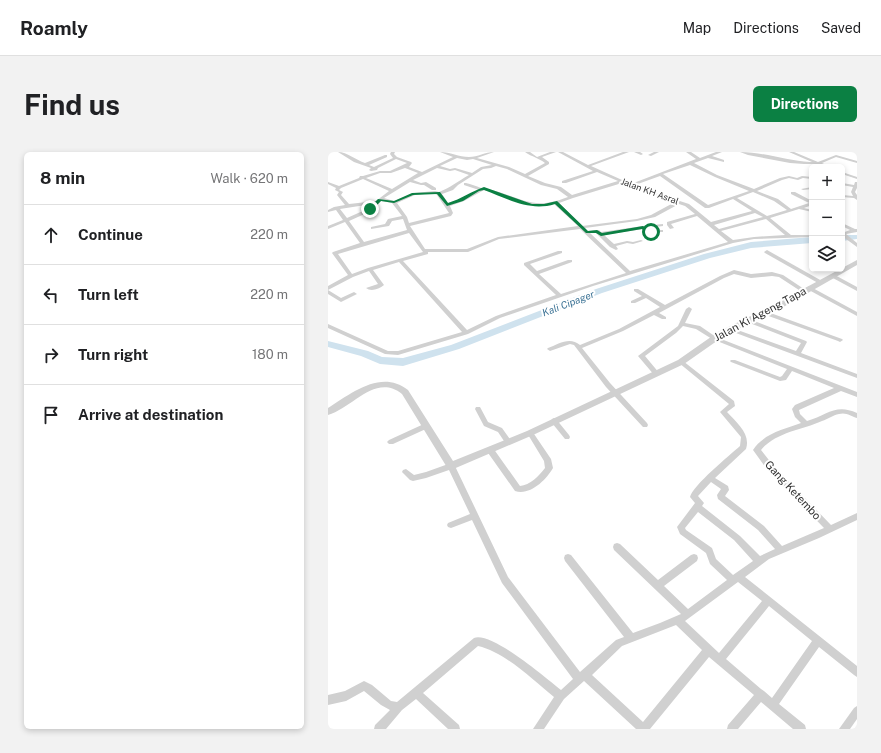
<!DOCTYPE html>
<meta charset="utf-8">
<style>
body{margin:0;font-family:"Public Sans",sans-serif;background:#f2f2f2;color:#202124}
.controls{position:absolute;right:12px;top:12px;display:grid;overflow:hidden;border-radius:6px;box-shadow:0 2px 6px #0003}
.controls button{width:36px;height:36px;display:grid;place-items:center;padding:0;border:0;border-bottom:1px solid #e0e0e0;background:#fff;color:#202124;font:20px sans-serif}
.stop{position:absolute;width:12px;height:12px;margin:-9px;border:3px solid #0b8043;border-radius:50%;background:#fff}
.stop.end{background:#0b8043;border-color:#fff;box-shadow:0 1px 4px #0008}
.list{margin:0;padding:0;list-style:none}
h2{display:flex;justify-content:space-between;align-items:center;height:52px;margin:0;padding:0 16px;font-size:17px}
h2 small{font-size:13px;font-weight:400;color:#757577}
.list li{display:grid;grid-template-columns:26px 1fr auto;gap:12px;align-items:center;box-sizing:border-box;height:60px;padding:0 16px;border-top:1px solid #e0e0e0}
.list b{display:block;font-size:15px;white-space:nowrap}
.list em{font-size:13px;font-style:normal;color:#757577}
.icon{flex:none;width:22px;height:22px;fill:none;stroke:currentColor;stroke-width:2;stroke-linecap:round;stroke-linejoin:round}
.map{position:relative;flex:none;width:529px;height:577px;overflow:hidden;border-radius:6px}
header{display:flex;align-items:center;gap:24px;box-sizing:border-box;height:56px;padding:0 20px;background:#fff;border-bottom:1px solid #e0e0e0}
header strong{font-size:19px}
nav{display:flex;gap:22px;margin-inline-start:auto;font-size:14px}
.intro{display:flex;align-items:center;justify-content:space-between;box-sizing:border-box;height:96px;padding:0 24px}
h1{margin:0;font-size:28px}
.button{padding:10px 18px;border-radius:6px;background:#0b8043;color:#fff;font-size:14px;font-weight:700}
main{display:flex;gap:24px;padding:0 24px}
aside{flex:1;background:#fff;border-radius:6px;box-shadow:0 2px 6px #0003}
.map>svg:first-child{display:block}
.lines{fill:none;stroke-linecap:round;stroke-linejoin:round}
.river{fill:#cfe2ee;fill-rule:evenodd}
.minor{fill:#d0d0d0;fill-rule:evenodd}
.tertiary{fill:#d0d0d0;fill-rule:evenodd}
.route{fill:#0b8043}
.labels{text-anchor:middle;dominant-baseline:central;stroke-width:4;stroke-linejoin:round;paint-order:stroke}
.far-street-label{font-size:9px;fill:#333;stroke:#fff}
.far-water-label{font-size:10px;font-style:italic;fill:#3f7597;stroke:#fff}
.street-label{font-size:11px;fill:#333;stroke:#fff}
</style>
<header>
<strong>Roamly</strong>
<nav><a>Map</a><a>Directions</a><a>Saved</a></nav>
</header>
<div class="intro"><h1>Find us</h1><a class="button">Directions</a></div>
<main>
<aside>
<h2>8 min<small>Walk · 620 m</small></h2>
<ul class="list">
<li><svg class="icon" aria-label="ahead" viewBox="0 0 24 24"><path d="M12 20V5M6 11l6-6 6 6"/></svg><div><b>Continue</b></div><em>220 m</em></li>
<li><svg class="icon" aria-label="left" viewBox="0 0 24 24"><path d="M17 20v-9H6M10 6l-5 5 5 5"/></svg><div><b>Turn left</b></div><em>220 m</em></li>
<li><svg class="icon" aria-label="right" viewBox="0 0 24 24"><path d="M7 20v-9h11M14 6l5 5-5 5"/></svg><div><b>Turn right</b></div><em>180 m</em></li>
<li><svg class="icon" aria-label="arrive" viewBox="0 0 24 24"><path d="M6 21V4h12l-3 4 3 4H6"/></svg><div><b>Arrive at destination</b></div></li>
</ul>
</aside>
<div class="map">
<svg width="529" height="577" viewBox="0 0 529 577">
<rect width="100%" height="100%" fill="#fff"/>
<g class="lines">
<g class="river">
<polygon points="514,83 529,83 529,87 514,89"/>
<polygon points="484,85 484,91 423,96 382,106 274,141 131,197 75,214 52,212 33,204 0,195 0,189 40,199 54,205 75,206 123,193 268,137 376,102 423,90"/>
</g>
<g class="minor">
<path d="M10 0C19 0 28 8 37 11L57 3H59V5L41 13 46 15 65 6 62 2 63 0H67L66 2 69 5 83 10 84 11 81 15 94 20 125 5 112 0C122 0 131 5 141 5 150 5 157 0 166 0L149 6 181 15 197 22 217 11C211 6 204 5 197 0H202L209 5 222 0H228L214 5 221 10V12L200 24 217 31 233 35 244 43 290 29 269 20 238 31H234V29L265 19 230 0H235L260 13 295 0H301L263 14 303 32 368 7 358 0H363L372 6 388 0H394L384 4 396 8V10L380 6 366 11 389 23 426 37 452 26 461 24 469 26 474 24 484 25V27L475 26 470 28 461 26 454 28 429 39 450 47 463 57 481 51 463 42V40H467L484 49V53L476 56 484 58V60L471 57 442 66 463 83H484V85L426 87 405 91 265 134 172 166 140 182 70 203 57 202 0 176V172L60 199H70L134 180 71 110 45 118 56 133C51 137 43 140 38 136L50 132 41 119 25 125 0 138V134L20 123 4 101 5 100 32 91 17 70 0 77V74L15 68 8 58 0 60V58L6 55 17 53 9 43 11 40 7 38 8 36 0 32V30L11 34 31 26 32 24H35L52 19H62L79 11 68 7 50 16 49 18 43 19 41 18 43 16 26 10ZM129 6 139 8 145 7 164 13 153 15 144 21 127 16 122 17 112 14ZM362 13 387 25 421 39 380 53 335 22ZM168 14 179 17 213 33 229 37 240 45C208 57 201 50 171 40 165 38 159 37 153 36 148 34 143 32 138 31H136V33L151 38 132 47 120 51 114 42 125 38 130 33 155 17 163 16ZM77 16 90 21 64 37 38 26 52 21H63ZM109 16 122 19 127 18 141 23C130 29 122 36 111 40L107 39 86 41 66 49 56 46 82 30 93 33H96L104 38H108V36L98 30 93 31 85 28ZM332 24 377 56H381L405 47 424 59 383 70 361 52 324 40 307 33ZM35 27 61 39 48 49 21 52 13 43 15 40 11 38 13 36ZM294 31 320 42 347 50 323 63 309 67 254 74 231 51 245 46ZM156 38C183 44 196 59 226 52L250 74 170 85 139 97H97L82 74 123 64 125 61 122 54 136 49ZM425 40 446 49 459 58 439 64 409 46ZM106 41 109 43 121 61 81 71 79 65 69 51 87 43ZM53 49 64 51 74 64 60 67 57 72 43 75V77L61 74 64 69 75 67 79 78 36 90 21 69 41 60ZM44 52 37 58 19 66 12 57ZM351 52 357 54 367 62 339 70V73L342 77 346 76 343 72 369 64 400 90 302 119 262 81H268L282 95 288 98 290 97 288 94 299 91 305 92 315 89 313 88 305 90 299 89 286 92 276 83 315 77 321 81 333 80H335V78H322L320 76 335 74V72L315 74 273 80 271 78 259 79 257 76 309 69 327 65ZM427 61 435 65 391 77 386 73ZM438 67 457 83 426 85 405 88 393 79ZM252 77 298 121 233 142 211 122 244 110V108H240L209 119 202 112 234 101V99H230L196 111V113L228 143 168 164 139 178 75 109 100 102V100H140L171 87ZM81 81 95 100 40 116 24 122 10 102Z"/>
<polygon points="306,0 312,0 315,2 313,3"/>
<polygon points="326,0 331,0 323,4 320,3"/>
<path d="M412 0C436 0 459 9 482 10H484L461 0H466L490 10 508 3 529 9V11L508 5 494 11 502 15H496L489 12H476L462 11 420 3Z"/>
<polygon points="514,20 529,25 529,27 514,22"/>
<polygon points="527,30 529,30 529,36 527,40 529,43 529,48 526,46 514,45 514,43 525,44 523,40 525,35 514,33 514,31 526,33"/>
<polygon points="484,35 484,37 475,38 473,37"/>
<polygon points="514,71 527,77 529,77 529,80 518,82 529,91 529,95 514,84 514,81 522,78 514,74"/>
<polygon points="439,98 494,129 495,130 494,131 490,131 437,101 436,100"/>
<path d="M406 118 423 122 444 120 455 123 479 139 478 140H474L451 125 444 124 423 126 406 122 396 126 331 161 338 165V167H334L326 163 295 179 254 196 282 231 319 271 320 273 319 275H315L278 235 246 193 242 192 222 199 219 197 220 196C230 192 242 184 252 193L291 177 332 155 318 146 307 151H303V149L314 144 306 139V137H310L337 153 392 124Z"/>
<polygon points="505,122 529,135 529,139 503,125 503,123"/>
<polygon points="481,134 529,160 529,164 479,137 478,136"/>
<polygon points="0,138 13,146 26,140 29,142 13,150 0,142"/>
<path d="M361 155 364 157 357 171 372 174 388 185 529 240V245L513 239 471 258 472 262 479 269C499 263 508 251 529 261V266C523 264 518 260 511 262 505 263 500 267 494 269 474 278 448 280 433 298L444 312 503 373 529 361V368L491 386 441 407 417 425 529 514V525L526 523 491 495 451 552 477 573 478 577H465L433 550 410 577H399L400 573 426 543 381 505 322 577H308L256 529 236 547 216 577H205L226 545C205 528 177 500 150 494L95 541 131 573 132 577H120L88 547 74 558 58 577H46L47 573 62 558 53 553 36 539 18 549 0 553V543L17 539 36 529 44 533 63 549 69 550 146 486C163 479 218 526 233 538L245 527 174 431 144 368 123 376 120 375 119 373 120 371 142 362 121 318 98 326 85 329 82 328 74 320 75 318 78 317 86 323 98 320 123 311 126 312 180 425 252 520 288 488 296 485 237 409 236 406 237 403 240 402 243 403 305 481 332 471 353 462 286 398 285 395 286 392 289 391 292 392 330 428 363 403 366 402 369 403 370 406 369 409 336 434 360 457 399 428 382 412 378 401 352 382 349 375 367 351 362 345C364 334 402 303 412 294L413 285 392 260 401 252 351 211 350 210 351 209H355L406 249 407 254 399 260C409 271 423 282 418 297L387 326 400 334 401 338 397 344 436 374 454 394 496 376 438 316 425 298C435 282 456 277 473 271L467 265 464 257 467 253 506 236 464 219 458 228 452 229 403 210 402 209 403 208H407L452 225 454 224 459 217 384 187 368 177 355 174 348 181 317 204 332 222 329 224H327L310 204 350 174 358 157ZM383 330 393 337 389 343 390 347 430 378 447 397 432 404 412 384 374 354 376 351 370 344ZM370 360 406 388 425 409 405 423 388 407 384 396 358 378 357 376ZM410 430 434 449 391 501 357 469ZM441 454 484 489 444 546 436 539 433 537 398 507ZM348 473 374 498 315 570 264 523 294 494Z"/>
<polygon points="437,159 514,187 515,188 512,190 510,189 435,162 434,161"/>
<polygon points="421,167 478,189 479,190 473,201 529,222 529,226 400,178 399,177 402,175 404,176 468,199 473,191 419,170 418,169"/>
<polygon points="148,255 152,255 160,270 174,276 184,290 182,292 178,292 170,280 156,274 147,257"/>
<polygon points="226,266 228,267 241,283 242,285 241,287 237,287 224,271 223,269 224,267"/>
<polygon points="98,271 101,274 100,276 65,292 61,292 59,290 61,288"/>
<path d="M202 278 204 279 223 307 225 316C218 328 202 344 187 339L158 298 159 296H165L192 334C202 333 211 324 217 316L216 309 199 281Z"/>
<polygon points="529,554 529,567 522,577 511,577 526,556"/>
</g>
<path class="tertiary" d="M529 108V113L457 154 396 184 356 212 205 283 123 318 120 317 74 242C47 221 25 256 0 263V256C24 241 53 217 80 238L125 309 199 279 350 208 390 180 451 150Z"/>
</g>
<path class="route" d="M156 35 204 52H216L229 49 260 79 269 78 274 81 315 74 325 80 321 81 314 77 273 84 268 81H258L227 52C202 60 180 47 156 38L151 39 135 49 119 54 109 42 85 43 66 51 53 49 44 58 40 57 50 47 66 49 84 41 112 40 120 51C133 47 144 39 156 35Z"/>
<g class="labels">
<g class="far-street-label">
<text transform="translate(322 39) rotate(20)">Jalan KH Asral</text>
</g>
<g class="far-water-label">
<text transform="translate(240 151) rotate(-21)">Kali Cipager</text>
</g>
<g class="street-label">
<text transform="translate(432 162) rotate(-28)">Jalan Ki Ageng Tapa</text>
<text transform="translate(465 338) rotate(47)">Gang Ketembo</text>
</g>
</g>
</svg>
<div class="controls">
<button>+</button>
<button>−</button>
<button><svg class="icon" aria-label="layers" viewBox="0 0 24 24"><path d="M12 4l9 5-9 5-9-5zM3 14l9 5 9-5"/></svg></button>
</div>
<div class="stop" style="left:323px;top:80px"></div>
<div class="stop end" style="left:42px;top:57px"></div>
</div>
</main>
